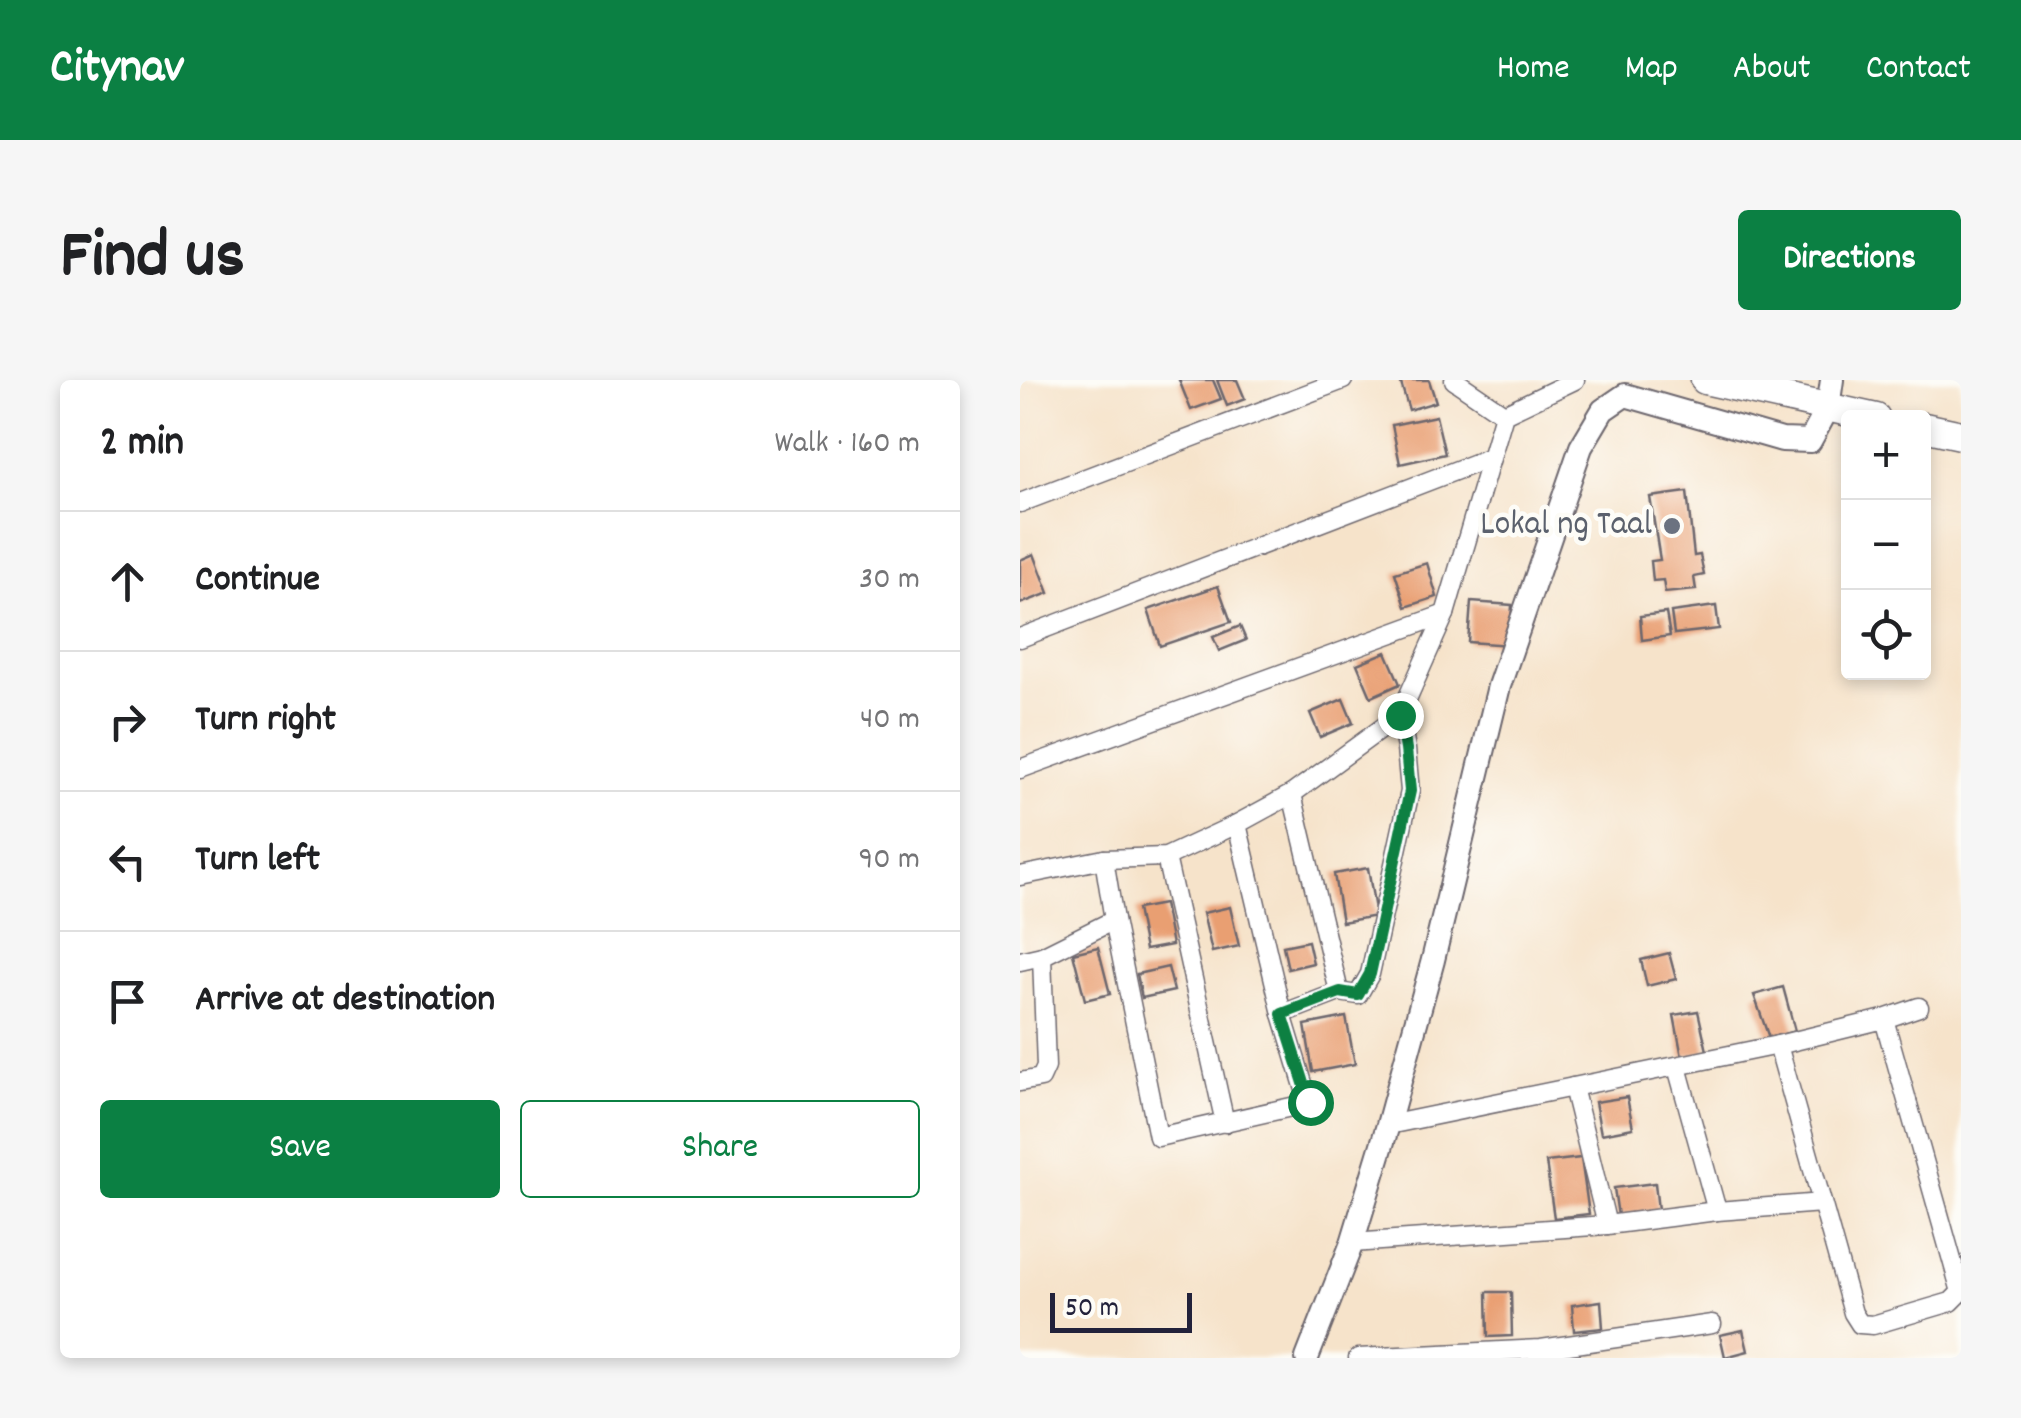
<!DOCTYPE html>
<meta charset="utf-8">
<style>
body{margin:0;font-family:Dekko,sans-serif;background:#f6f6f6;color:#202124}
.controls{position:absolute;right:30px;top:30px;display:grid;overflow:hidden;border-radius:10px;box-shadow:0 5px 15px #0003}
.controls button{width:90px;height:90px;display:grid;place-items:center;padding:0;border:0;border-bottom:2px solid #e0e0e0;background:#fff;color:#202124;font:50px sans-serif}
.scale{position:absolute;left:30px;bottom:25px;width:142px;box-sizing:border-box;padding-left:10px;border:5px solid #22223b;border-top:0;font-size:28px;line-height:35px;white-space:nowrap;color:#22223b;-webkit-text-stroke:8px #fdfcf7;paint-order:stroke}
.stop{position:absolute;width:30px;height:30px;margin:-22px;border:8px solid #0b8043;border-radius:50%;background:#fff}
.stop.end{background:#0b8043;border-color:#fff;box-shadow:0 2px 10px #0008}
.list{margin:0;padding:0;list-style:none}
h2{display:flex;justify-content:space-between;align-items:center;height:130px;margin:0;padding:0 40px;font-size:42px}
h2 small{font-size:32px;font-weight:400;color:#757577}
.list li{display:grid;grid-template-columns:65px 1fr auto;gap:30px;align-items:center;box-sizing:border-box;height:140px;padding:0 40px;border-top:2px solid #e0e0e0}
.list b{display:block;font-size:38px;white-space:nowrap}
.list em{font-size:32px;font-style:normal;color:#757577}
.actions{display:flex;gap:20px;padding:30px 40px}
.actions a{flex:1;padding:22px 0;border:2px solid #0b8043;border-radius:10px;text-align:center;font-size:35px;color:#0b8043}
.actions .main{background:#0b8043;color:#fff}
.icon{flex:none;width:55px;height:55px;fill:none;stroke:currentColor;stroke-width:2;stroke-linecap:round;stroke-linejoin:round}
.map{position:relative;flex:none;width:941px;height:978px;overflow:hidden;border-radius:10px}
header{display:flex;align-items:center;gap:60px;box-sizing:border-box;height:140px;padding:0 50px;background:#0b8043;color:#fff}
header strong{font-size:48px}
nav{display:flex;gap:55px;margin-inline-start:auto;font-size:35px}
.intro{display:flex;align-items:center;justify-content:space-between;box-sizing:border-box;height:240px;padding:0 60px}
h1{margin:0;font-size:70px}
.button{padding:25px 45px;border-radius:10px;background:#0b8043;color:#fff;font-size:35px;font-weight:700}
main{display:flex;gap:60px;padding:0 60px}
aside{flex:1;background:#fff;border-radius:10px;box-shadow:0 5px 15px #0003}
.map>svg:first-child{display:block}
.building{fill:#e99f72}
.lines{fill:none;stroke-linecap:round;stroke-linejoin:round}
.minor-casing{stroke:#6c666d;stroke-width:21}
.tertiary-casing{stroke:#6c666d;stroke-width:26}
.primary-casing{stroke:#6c666d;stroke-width:31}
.minor{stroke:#fff;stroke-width:18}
.tertiary{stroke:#fff;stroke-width:22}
.primary{stroke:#fff;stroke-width:28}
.route{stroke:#0b8043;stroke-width:12}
.worship-dot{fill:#6b7280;stroke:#fdfcf7;stroke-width:4}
.labels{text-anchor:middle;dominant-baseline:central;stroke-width:9;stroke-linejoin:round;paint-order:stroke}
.worship-label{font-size:35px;fill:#5b616d;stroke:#fdfcf7;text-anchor:end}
</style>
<header>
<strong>Citynav</strong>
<nav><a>Home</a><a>Map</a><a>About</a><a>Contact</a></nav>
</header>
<div class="intro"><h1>Find us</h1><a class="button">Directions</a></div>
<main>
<aside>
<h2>2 min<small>Walk · 160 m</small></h2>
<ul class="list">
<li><svg class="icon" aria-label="ahead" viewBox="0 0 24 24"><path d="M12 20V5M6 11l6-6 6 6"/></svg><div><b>Continue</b></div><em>30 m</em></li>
<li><svg class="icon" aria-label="right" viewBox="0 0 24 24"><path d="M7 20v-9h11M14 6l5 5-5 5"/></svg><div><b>Turn right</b></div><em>40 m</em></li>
<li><svg class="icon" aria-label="left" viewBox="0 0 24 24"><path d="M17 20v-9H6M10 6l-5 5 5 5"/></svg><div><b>Turn left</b></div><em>90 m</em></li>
<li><svg class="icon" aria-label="arrive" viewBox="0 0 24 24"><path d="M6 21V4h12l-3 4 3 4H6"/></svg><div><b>Arrive at destination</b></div></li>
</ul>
<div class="actions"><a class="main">Save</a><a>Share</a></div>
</aside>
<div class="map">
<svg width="941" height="978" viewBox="0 0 941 978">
<rect width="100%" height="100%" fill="#fdfcf7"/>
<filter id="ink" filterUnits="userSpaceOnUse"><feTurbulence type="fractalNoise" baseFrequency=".01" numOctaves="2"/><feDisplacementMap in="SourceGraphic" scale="20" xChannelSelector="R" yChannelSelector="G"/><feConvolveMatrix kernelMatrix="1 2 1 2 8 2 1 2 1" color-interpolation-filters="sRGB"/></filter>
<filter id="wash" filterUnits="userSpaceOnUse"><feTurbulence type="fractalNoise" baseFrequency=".0048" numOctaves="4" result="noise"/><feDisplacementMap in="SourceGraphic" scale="40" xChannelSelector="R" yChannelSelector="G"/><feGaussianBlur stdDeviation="2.25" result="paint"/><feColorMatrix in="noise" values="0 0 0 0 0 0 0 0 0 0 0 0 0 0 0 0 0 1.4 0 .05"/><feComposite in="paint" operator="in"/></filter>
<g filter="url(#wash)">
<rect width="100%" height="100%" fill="#f6e3ca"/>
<g id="blocks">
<g class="building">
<polygon points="159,0 193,0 201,19 171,30"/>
<polygon points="197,0 217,0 225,19 207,26"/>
<polygon points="380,0 409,0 416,22 389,30"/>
<polygon points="416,36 425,74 380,84 372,45"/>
<polygon points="667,112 674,176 680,175 684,195 674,197 676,210 645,213 643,200 633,201 631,181 640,180 630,117"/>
<polygon points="14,174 29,213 0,224 0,180"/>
<polygon points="407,183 417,217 386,227 375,193"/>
<polygon points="198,206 211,242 140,266 128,230"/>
<polygon points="451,222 492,225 490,265 448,262"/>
<polygon points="696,226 699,249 654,254 651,232"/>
<polygon points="646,233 650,256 622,260 620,236"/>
<polygon points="220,246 226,260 199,271 193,257"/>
<polygon points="366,272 380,304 351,317 337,284"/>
<polygon points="323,319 333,343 300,357 290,333"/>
<polygon points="348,488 356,536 322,542 314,494"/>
<polygon points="144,524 152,565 125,570 117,529"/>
<polygon points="210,527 219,566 192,572 183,533"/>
<polygon points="288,561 293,583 268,589 263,566"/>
<polygon points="78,567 90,614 65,620 53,573"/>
<polygon points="649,573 656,599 627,606 621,580"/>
<polygon points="148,587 154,611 122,618 117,594"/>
<polygon points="763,607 775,651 749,658 734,615"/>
<polygon points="678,631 687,671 662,677 654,635"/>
<polygon points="326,637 335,684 293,692 285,645"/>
<polygon points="607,717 613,748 581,754 575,722"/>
<polygon points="561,778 569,834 534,838 526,782"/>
<polygon points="635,803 638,830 598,836 594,808"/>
<polygon points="467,912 491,912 492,956 468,957"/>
<polygon points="581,921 583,948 554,951 552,925"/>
<polygon points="723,950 728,971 705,977 700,955"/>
</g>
</g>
</g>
<g filter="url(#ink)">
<use href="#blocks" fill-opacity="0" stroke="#6c666d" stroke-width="2.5"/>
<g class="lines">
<g class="minor-casing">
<g id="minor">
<polyline points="434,0 484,34"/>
<polyline points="0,123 323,0"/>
<polyline points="0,258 471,77"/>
<polyline points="0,389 425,234"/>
<polyline points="146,477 205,743"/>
<polyline points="84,479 94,540 138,757 289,723 262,634 217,444"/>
<polyline points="0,496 84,479 146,477 217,444 272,414 380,335 425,234 484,34 555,0"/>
<polyline points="0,581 22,576 94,540"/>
<polyline points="319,612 338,615 350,594 390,411 386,369 380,335"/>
<polyline points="262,634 319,612 272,414"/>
<polyline points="758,665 833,933 840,944 853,945 931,922 941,912 864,639"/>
<polyline points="657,687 697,831"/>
<polyline points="0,702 21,698 26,687 22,576"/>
<polyline points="553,707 587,845"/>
<polyline points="368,745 758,665 864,639 899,627"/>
<polyline points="332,863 587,845 697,831 802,823"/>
<polyline points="338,978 521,969 692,944"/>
</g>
</g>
<g class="tertiary-casing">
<polyline id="tertiary" points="287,978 332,863 368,745 413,580 479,306 561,67 583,30 605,15 762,60 790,61 808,28 812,0"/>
</g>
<g class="primary-casing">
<g id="primary">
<polyline points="685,0 856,38"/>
<polyline points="904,47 941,55"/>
</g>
</g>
<use href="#minor" class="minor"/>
<use href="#tertiary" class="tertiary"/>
<use href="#primary" class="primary"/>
</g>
</g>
<g class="lines" filter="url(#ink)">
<polyline class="route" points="290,722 262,634 320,612 338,615 350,594 390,411 386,369 380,335"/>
</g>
<circle class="worship-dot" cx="652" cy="146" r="10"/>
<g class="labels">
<g class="worship-label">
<text x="632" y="146">Lokal ng Taal</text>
</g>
</g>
</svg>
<div class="controls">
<button>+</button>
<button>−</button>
<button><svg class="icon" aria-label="locate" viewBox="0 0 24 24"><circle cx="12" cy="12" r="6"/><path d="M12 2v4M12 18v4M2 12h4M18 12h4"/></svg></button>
</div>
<div class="scale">50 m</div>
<div class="stop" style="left:290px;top:722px"></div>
<div class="stop end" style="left:380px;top:335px"></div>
</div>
</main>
